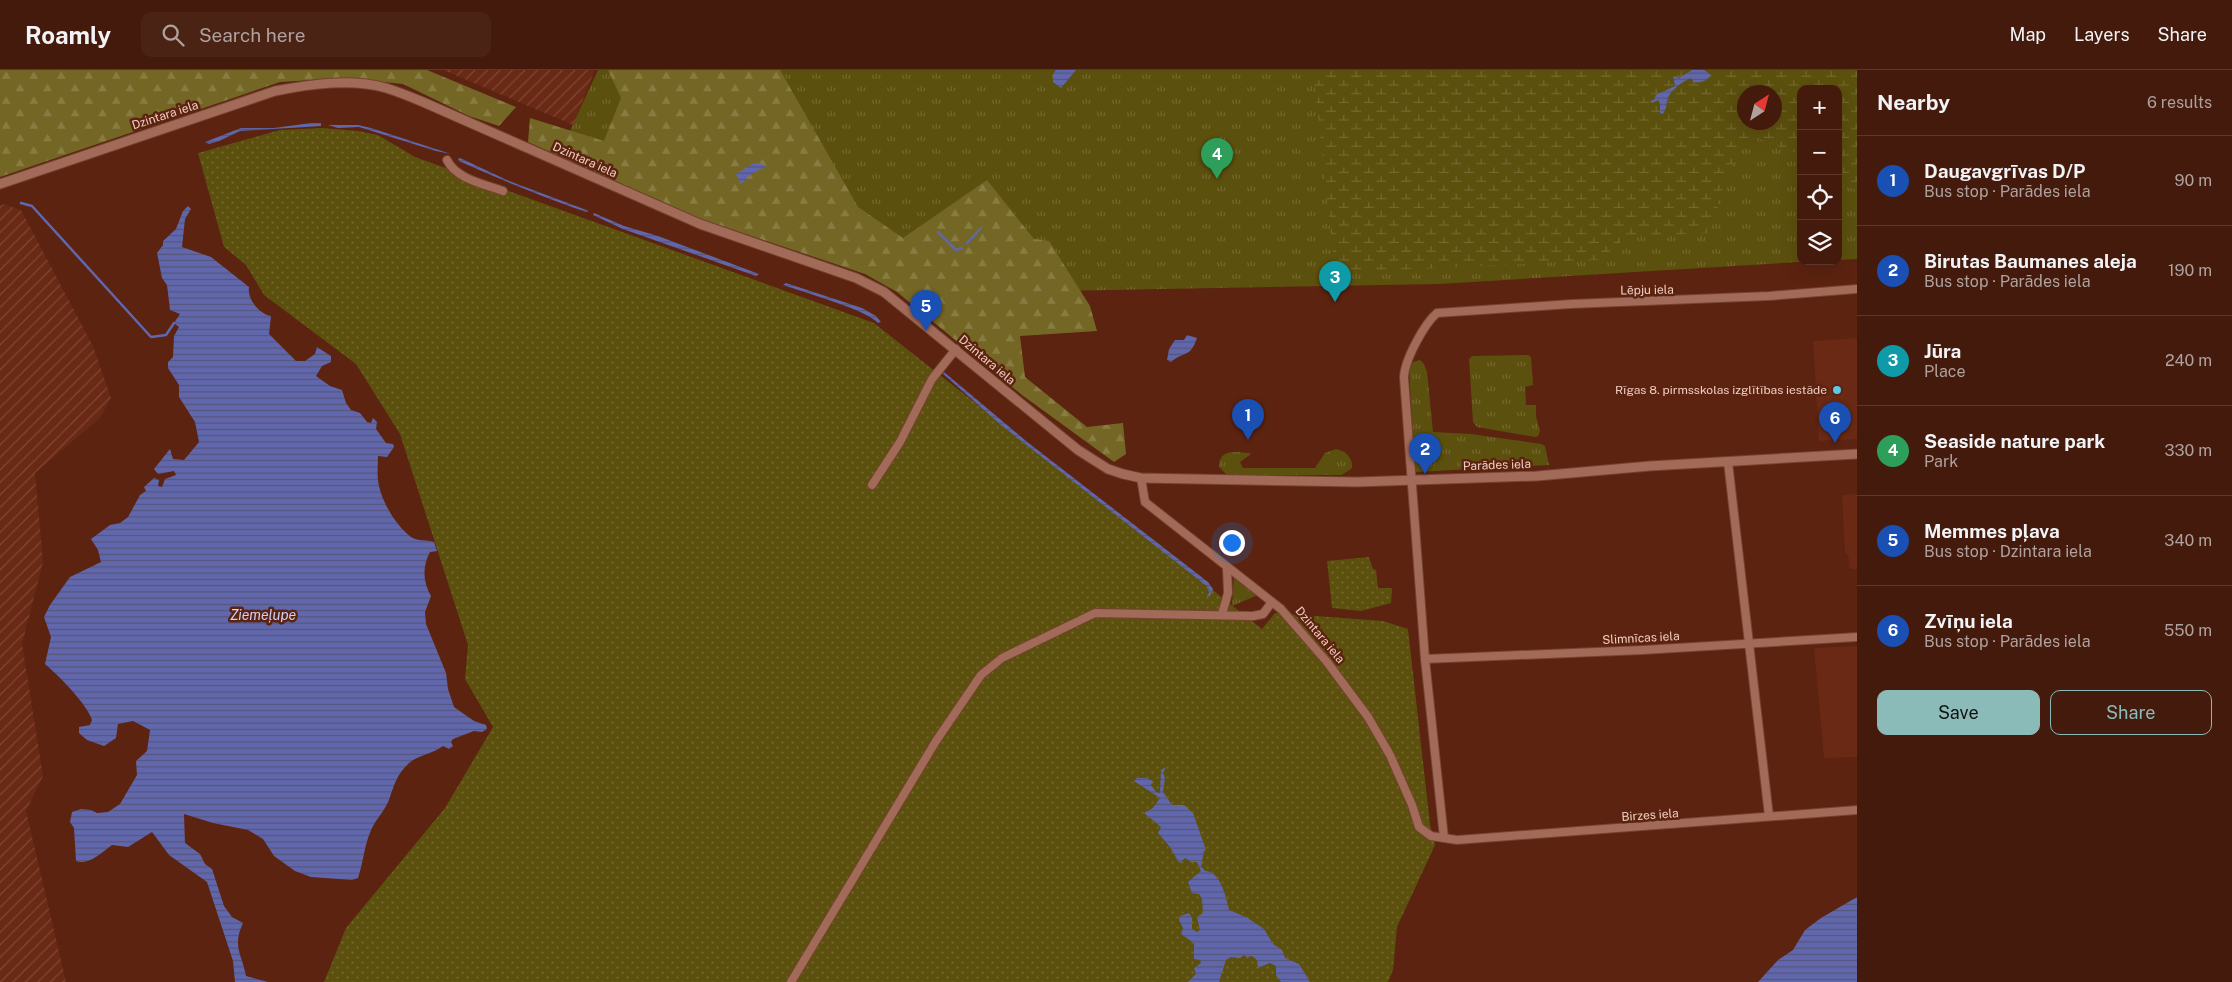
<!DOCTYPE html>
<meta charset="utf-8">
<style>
body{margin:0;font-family:"Public Sans",sans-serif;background:#4b2315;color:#f1f3f6}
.controls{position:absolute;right:15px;top:15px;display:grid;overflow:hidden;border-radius:10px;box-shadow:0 5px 20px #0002}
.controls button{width:45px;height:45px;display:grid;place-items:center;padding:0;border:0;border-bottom:1px solid #5c382d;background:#441a0c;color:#f1f3f6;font:25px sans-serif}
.compass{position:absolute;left:1737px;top:15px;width:45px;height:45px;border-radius:50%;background:#441a0c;box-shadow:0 5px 20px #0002;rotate:36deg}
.you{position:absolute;left:1231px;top:472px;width:18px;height:18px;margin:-12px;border:4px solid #fff;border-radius:50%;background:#1a73e8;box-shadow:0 0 0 8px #1a73e833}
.badge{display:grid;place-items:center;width:32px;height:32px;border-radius:50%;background:#8bbbb9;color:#fff;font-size:16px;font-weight:700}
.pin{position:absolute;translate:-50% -41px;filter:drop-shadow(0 1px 2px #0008)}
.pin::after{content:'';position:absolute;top:26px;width:18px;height:15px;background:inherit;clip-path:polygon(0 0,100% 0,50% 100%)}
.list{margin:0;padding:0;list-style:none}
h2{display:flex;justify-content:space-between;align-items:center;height:65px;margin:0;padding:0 20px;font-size:21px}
h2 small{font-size:16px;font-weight:400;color:#afa19d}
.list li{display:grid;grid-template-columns:32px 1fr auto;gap:15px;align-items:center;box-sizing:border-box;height:90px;padding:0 20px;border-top:1px solid #5c382d}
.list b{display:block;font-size:19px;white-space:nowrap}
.list p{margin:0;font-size:16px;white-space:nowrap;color:#afa19d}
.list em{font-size:16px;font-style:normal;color:#afa19d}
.actions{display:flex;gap:10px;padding:15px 20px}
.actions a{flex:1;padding:11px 0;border:1px solid #8bbbb9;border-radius:10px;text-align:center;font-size:18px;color:#8bbbb9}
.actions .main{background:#8bbbb9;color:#111}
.icon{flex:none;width:28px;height:28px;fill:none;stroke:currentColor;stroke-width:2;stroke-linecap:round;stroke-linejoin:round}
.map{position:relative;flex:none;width:1857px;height:912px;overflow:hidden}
header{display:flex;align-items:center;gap:30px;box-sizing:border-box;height:70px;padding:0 25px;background:#441a0c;border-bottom:1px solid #5c382d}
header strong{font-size:24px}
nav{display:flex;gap:28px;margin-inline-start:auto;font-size:18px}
.search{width:350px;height:45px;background:#4b2315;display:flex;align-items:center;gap:12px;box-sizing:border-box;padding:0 18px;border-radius:10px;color:#afa19d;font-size:19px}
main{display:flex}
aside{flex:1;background:#441a0c}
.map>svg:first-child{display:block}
.built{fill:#692914}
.industrial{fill:url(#industrial-furrows)}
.grass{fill:url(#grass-tufts);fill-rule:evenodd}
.forest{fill:url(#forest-firs)}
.wetland{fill:url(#wetland-marsh);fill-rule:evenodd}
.garden{fill:url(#garden-dots)}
.water{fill:url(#water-rules)}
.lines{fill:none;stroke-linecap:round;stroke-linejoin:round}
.stream{stroke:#6167ad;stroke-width:2.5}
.minor-casing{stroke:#764230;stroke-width:10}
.tertiary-casing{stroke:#764230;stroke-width:11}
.minor{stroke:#a16a59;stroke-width:8}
.tertiary{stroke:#a16a59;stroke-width:9}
.poi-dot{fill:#5ac8e6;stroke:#5b2310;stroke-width:2}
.labels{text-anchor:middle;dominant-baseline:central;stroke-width:5;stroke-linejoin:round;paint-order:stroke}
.street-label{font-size:12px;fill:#f1cdc1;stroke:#5b2310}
.poi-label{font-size:12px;fill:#f1cdc1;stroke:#5b2310;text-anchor:end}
.water-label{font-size:14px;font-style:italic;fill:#ccd2fa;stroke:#5b2310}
</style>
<header>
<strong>Roamly</strong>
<div class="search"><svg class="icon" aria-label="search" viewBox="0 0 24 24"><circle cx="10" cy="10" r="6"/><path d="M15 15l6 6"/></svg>Search here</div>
<nav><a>Map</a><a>Layers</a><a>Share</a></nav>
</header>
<main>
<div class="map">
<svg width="1857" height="912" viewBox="0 0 1857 912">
<defs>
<pattern id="industrial-furrows" width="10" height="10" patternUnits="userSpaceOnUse" patternTransform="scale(1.25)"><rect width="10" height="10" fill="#692914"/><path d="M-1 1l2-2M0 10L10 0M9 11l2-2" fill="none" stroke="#7f4734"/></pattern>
<pattern id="grass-tufts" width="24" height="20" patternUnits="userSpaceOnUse" patternTransform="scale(1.25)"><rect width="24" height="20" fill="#5c500e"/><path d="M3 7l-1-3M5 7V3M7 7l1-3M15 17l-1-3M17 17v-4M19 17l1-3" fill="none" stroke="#74682f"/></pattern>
<pattern id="forest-firs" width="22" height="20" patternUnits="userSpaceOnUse" patternTransform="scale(1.25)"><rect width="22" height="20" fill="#746725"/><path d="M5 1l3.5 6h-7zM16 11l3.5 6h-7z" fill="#887c43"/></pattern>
<pattern id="wetland-marsh" width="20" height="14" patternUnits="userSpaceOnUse" patternTransform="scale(1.25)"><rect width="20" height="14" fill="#5c500e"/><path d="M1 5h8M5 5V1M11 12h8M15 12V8" fill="none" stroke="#74682f"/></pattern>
<pattern id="garden-dots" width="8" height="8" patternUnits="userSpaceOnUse" patternTransform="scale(1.25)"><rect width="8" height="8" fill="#5c500e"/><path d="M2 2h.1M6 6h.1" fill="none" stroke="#74682f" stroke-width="1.8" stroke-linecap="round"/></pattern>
<pattern id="water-rules" width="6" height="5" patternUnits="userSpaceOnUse" patternTransform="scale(1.25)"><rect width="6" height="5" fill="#6167ad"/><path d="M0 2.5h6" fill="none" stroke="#565579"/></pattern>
</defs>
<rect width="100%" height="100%" fill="#5b2310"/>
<g class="built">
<polygon points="1857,268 1857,369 1819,371 1813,271"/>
<polygon points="1857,424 1857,499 1850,499 1848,484 1845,484 1842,425"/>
<polygon points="1857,576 1857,687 1824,688 1814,578"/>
</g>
<g class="industrial">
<polygon points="443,0 595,0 573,55"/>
<polygon points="4,134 21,140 93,276 111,328 100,348 35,403 43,492 22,574 43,706 26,741 66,912 0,912 0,136"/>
</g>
<g class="grass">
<path d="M598 0H1857V189L1838 190V19H1801V191H1815L1439 214 996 222 562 78ZM1744 22H1774V52H1744Z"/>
<polygon points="1528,285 1531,287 1533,315 1525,317 1526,335 1536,335 1536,346 1540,361 1538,366 1535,367 1477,357 1473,352 1469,289 1472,286"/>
<polygon points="1420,290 1424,294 1427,302 1433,362 1471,364 1541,374 1545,376 1549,395 1415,402 1409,298 1413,292"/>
<path d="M1336 379C1346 381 1353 388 1352 398L1342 405H1227L1219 397C1219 378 1237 382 1250 383L1251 384 1240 392 1243 398H1315L1325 383Z"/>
<polygon points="1234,506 1258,525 1232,536"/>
</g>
<g class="forest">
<polygon points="0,0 427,0 516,37 499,56 469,46 403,14 345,8 280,12 0,107"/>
<polygon points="608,0 780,0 858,137 903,168 987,110 1034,169 1049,171 1090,236 1097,261 1020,266 1025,307 1087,357 1123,353 1126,384 1114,392 1022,325 897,222 865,204 701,149 528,72 530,48 604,71 621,28"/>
</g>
<path class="wetland" d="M1313 0H1692L1679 8 1671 19 1664 21 1654 31 1650 32 1658 30 1660 33 1659 39 1668 37C1669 14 1690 8 1710 4L1704 0H1857V120L1838 114V19H1801V85L1750 65 1727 104 1710 163 1626 167 1600 190 1335 203ZM1744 22H1774V52H1744Z"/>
<g class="garden">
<polygon points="322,58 358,61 378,65 415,87 874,253 1262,559 1275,543 1383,551 1408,559 1430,754 1435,775 1397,857 1393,900 1388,912 324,912 346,858 445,738 493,657 465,609 468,575 400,364 356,294 264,225 246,195 224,177 198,83 280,60"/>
<polygon points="1369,487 1373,499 1376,500 1378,518 1392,518 1391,533 1361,541 1332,538 1327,491"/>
</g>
<g class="water">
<polygon points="1056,0 1076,0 1061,18 1053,12 1053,4"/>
<path d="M1692 0H1704L1711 5C1707 11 1701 13 1694 12L1690 8C1683 12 1671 19 1668 28 1666 35 1667 37 1663 44L1660 43V33L1658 30 1652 33 1650 31 1654 30 1656 25 1675 16 1673 6 1679 8Z"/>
<polygon points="311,53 321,53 321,56 240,61 219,71 209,74 205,72 241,58 274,58"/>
<polygon points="328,55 358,55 371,58 451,84 436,81 359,57 338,58"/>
<path d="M460 88 509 111 589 141 586 142C543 127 501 110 459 91L458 89Z"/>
<polygon points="759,93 767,96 750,105 741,114 736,104 752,94"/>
<path d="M188 136 191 139 185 149 182 177 211 187 249 217C247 230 260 244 271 246L269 264 296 291H305L315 284 317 277 331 286V292L322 296 316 306 330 316 342 320 346 333 351 340 360 343 367 352 371 353 373 348 377 352 376 359 386 373 393 374 394 377 387 387 378 386C378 394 377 402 378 410 380 429 395 455 411 467 419 472 426 469 434 472L437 481 430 482C422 497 423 512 431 526L425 542 426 554 446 603 448 619 454 637 474 651 486 655 487 659 482 662 474 661 453 669 451 672 453 676 449 679 443 676C432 684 419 685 409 693 397 704 394 715 389 730 385 740 378 747 373 756 364 773 364 791 358 808L352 810 311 807 295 801 274 786 263 769 248 760 213 753 184 744 185 773 200 784 205 794 212 799 224 836 232 847 243 853C232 877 242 884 246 906L268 912H235L233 891 207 812 169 785 152 762 128 777 112 775C102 782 89 796 76 791L74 758 70 752 72 742 81 739 91 740 97 743 108 742 120 734 137 705 136 691 147 681 150 660 133 651 118 654 116 668 104 676 87 670 79 663V657L90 655 92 650C87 634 59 606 45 594L51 567 44 547 50 535 70 507 101 492 98 480 91 469 110 455 120 453 128 447 140 425 146 421 144 417 154 408 159 410 158 416 162 417 165 409 176 405 174 401 158 404 154 399 170 379 173 389 184 390 199 372 195 352 179 327V315L168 298V292L173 287 174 266 179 257 174 253 180 244 170 240 167 215 162 208 157 183 163 175V171L176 159 183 141Z"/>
<polygon points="594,143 624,156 658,166 759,204 756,206 623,159 593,145"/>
<path d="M786 213 862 238 876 246 881 252 878 253C867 240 803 222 783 215Z"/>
<path d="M1187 265 1197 268C1190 288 1186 280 1171 292L1167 290 1169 279 1175 270H1184Z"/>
<polygon points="944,302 1026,371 1208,512 1213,519 1210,526 1207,526 1209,523 1208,517 1001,355 942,303"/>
<path d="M1166 697 1163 703 1165 708 1163 722 1172 735H1184L1193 743 1206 780 1204 781 1201 796 1205 801C1221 801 1226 828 1229 840L1246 847 1264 859 1273 874 1282 880 1285 888 1299 894 1310 912H1281L1276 905V896L1270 893 1258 898 1257 890 1252 886 1247 887 1244 885 1240 888 1231 887 1226 890 1219 912H1188L1196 904 1194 898 1201 893 1200 890 1194 889V873L1181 864 1183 858 1179 850 1180 846 1189 843 1192 848V859L1197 862 1200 860 1197 847 1203 843 1202 829 1199 824 1192 823 1188 812 1201 801 1197 792H1191L1185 788 1180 793 1178 791 1170 777 1158 763 1161 757 1144 743 1153 738 1160 728 1134 711 1137 708H1146L1153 711 1151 715 1156 722 1160 723 1161 700Z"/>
<polygon points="1857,827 1857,912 1758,912 1778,890 1793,880 1805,860 1821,848"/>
</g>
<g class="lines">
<g class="stream">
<polyline points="21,133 32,136 151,267 166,265 174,253"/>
<polyline points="938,162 956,180 962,178"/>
<polyline points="967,173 981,158"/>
</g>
<g class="minor-casing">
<g id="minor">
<path d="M447 90C456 109 484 114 503 121"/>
<polyline points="1728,392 1769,746"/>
<polyline points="1141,408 1145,432 1281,539 1327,592 1368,647 1390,685 1412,735 1419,757 1431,766 1457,770 1857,740"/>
<polyline points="872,415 900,372 932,309 956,279"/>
<polyline points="1222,544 1228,523 1227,499"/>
<polyline points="1425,589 1643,580 1857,567"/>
<path d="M1444 768 1425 589 1404 308C1404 291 1424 254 1437 243L1571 234 1769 226 1857 219"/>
<polyline points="791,912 936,671 981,605 1002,588 1095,543 1253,546 1263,544 1272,532"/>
</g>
</g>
<g class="tertiary-casing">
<path id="tertiary" d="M0 114 275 21C311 14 351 8 386 18 399 22 411 27 423 32L700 154 856 208 884 222 1078 380 1108 399 1123 404 1141 408 1357 412 1537 406 1650 396 1857 384"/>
</g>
<use href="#minor" class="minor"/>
<use href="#tertiary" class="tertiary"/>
</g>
<circle class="poi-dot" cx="1837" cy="320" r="5"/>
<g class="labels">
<g class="street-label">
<text transform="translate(165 45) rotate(-18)">Dzintara iela</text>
<text transform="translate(585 90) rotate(24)">Dzintara iela</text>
<text transform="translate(1647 220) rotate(-1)">Lēpju iela</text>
<text transform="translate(987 290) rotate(40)">Dzintara iela</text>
<text transform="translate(1497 395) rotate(-2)">Parādes iela</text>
<text transform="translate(1320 565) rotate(50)">Dzintara iela</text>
<text transform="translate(1641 568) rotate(-3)">Slimnīcas iela</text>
<text transform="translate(1650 745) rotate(-4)">Birzes iela</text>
</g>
<g class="poi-label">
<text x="1827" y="320">Rīgas 8. pirmsskolas izglītības iestāde</text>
</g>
<g class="water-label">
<text x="263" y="545">Ziemeļupe</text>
</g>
</g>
</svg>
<div class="controls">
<button>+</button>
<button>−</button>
<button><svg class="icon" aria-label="locate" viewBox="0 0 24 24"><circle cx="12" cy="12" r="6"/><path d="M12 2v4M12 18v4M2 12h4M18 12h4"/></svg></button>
<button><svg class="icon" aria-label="layers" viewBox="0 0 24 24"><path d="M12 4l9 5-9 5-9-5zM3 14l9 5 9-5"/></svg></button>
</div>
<svg class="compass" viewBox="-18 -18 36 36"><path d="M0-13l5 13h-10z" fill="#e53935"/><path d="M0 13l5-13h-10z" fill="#afa19d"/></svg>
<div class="you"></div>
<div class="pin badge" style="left:1248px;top:370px;background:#1a4fb4">1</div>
<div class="pin badge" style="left:1425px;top:404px;background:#1a4fb4">2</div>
<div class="pin badge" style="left:1335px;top:232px;background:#0f9aa8">3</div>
<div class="pin badge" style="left:1217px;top:109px;background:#2e9e5b">4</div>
<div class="pin badge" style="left:926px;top:261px;background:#1a4fb4">5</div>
<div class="pin badge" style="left:1835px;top:373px;background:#1a4fb4">6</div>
</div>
<aside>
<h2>Nearby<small>6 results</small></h2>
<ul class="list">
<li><span class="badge" style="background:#1a4fb4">1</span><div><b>Daugavgrīvas D/P</b><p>Bus stop · Parādes iela</p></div><em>90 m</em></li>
<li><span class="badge" style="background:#1a4fb4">2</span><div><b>Birutas Baumanes aleja</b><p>Bus stop · Parādes iela</p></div><em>190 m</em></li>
<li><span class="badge" style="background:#0f9aa8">3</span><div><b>Jūra</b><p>Place</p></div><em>240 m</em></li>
<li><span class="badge" style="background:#2e9e5b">4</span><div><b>Seaside nature park</b><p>Park</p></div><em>330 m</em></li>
<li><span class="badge" style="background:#1a4fb4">5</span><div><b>Memmes pļava</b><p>Bus stop · Dzintara iela</p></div><em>340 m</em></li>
<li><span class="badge" style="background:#1a4fb4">6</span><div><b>Zvīņu iela</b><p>Bus stop · Parādes iela</p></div><em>550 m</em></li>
</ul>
<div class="actions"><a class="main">Save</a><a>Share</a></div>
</aside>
</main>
